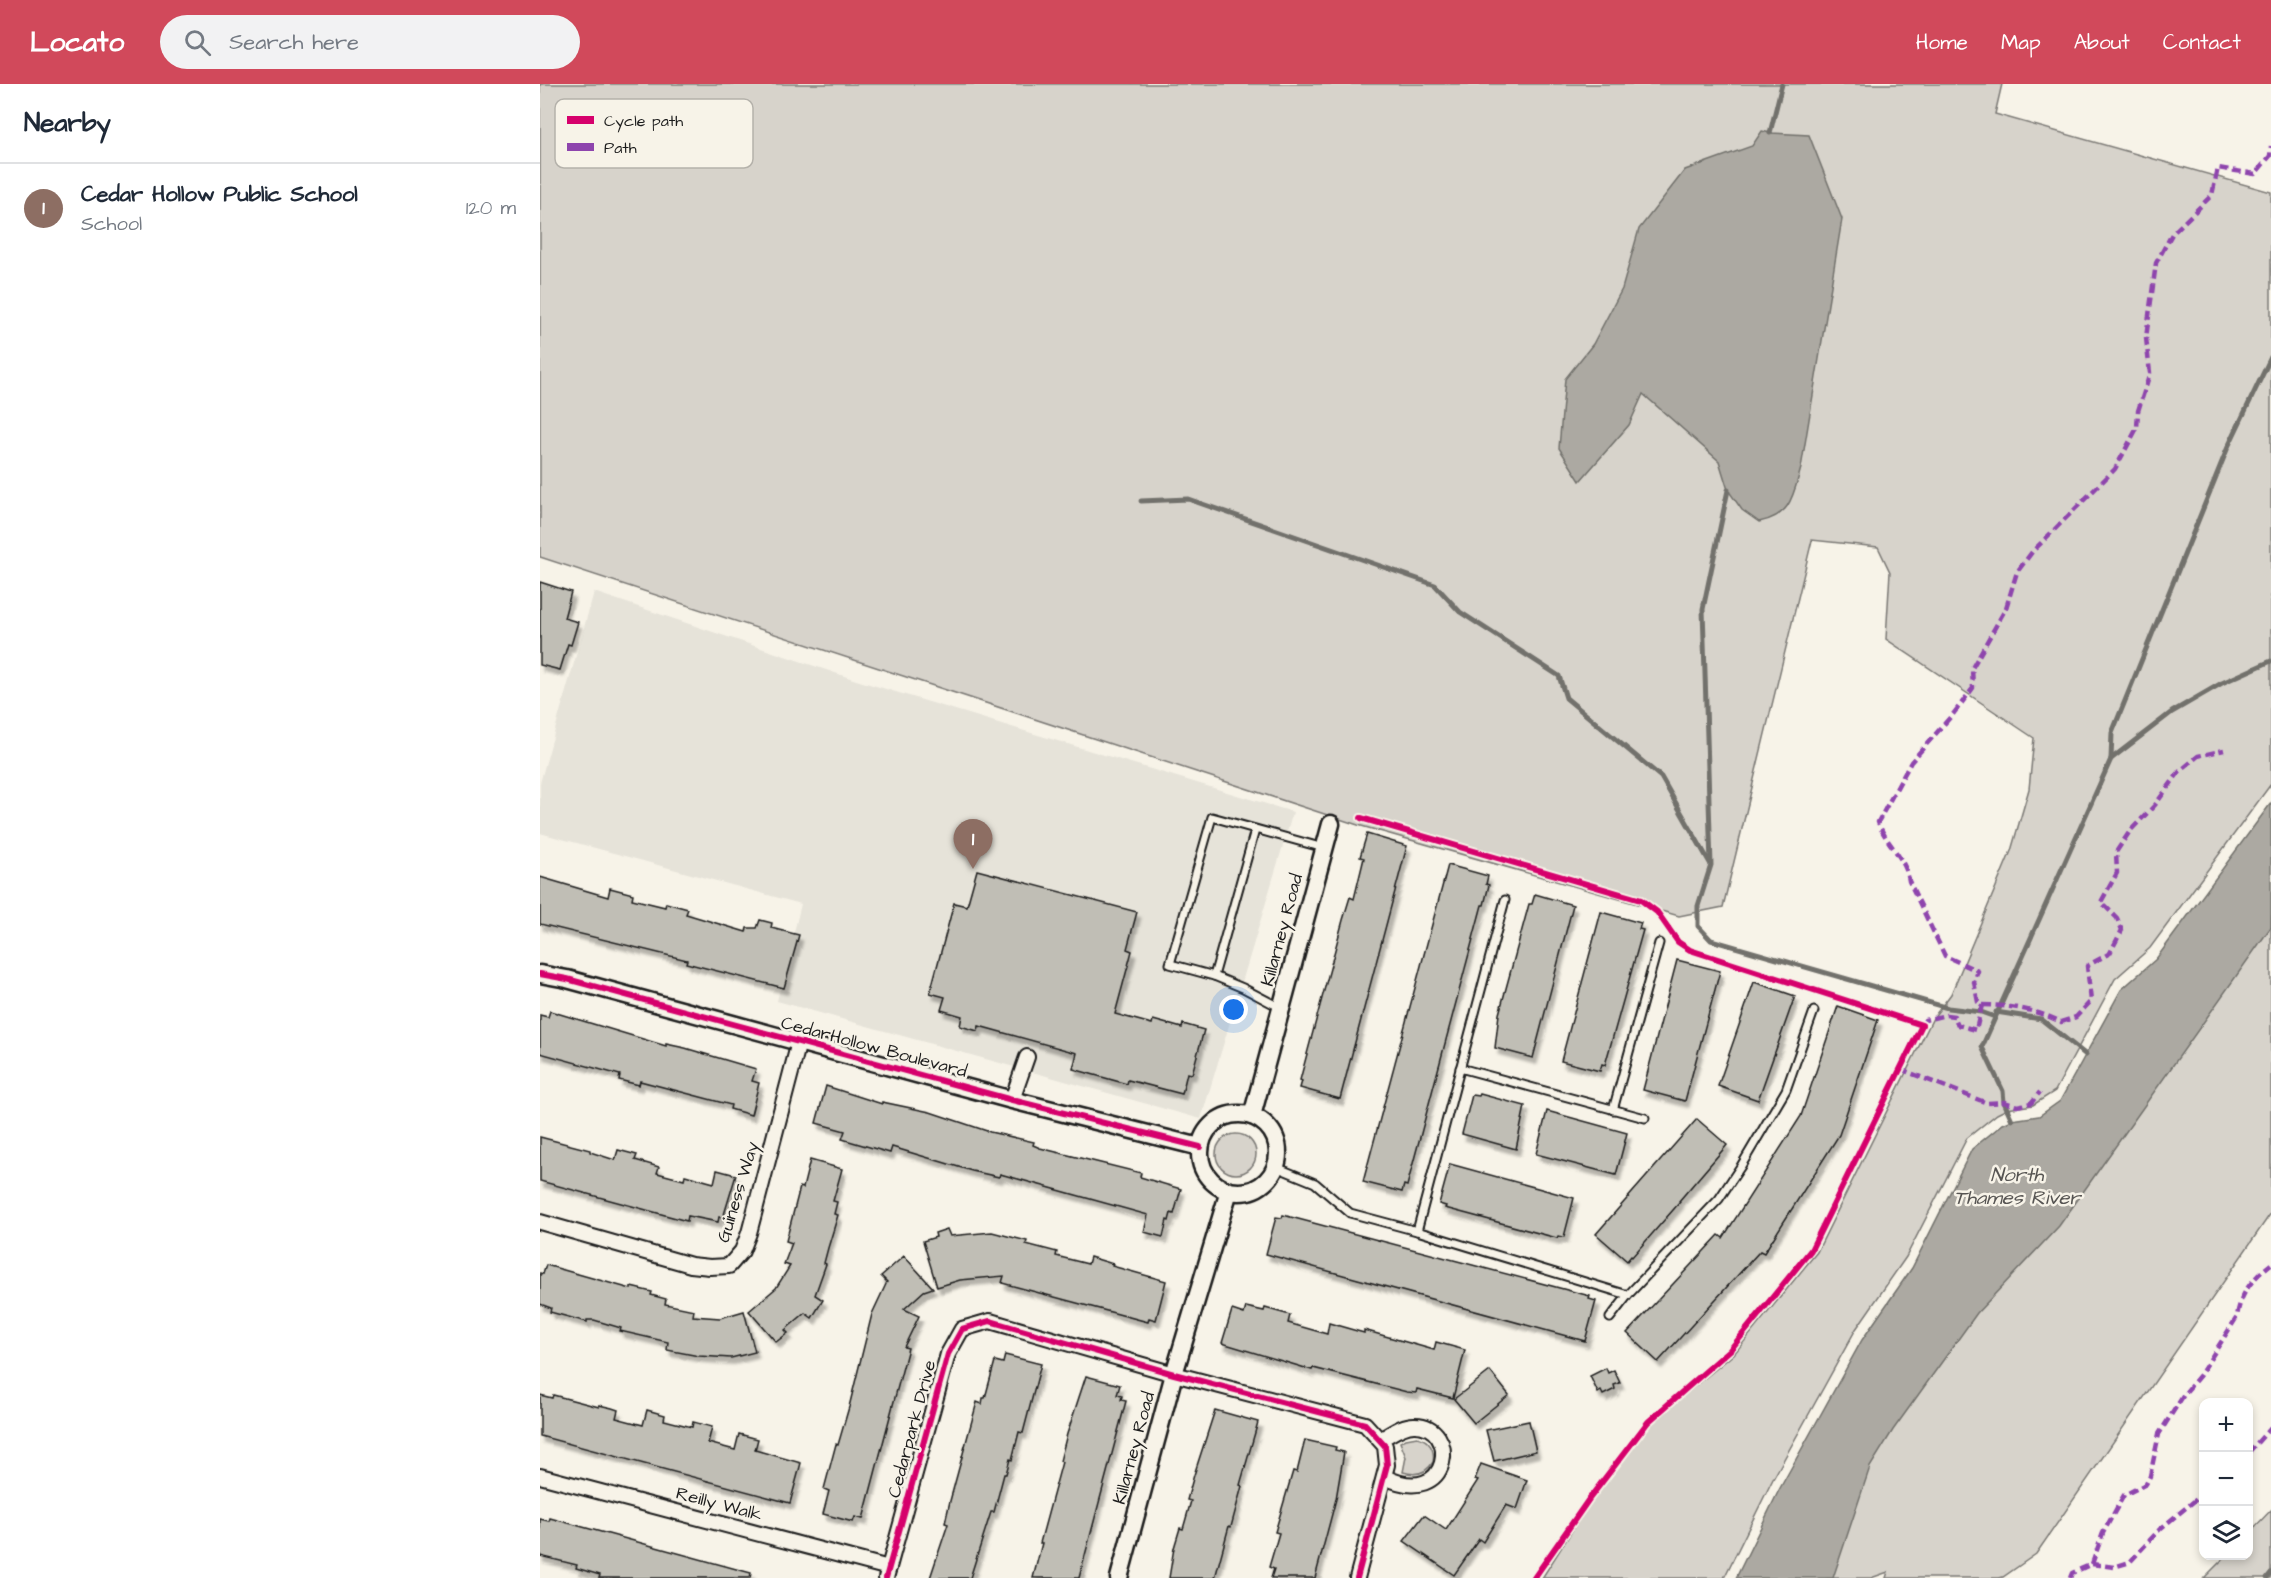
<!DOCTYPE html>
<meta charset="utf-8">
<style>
body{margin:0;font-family:"Architects Daughter",sans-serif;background:#f2f2f3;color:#1f2937}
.controls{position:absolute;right:18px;bottom:18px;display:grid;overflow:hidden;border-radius:12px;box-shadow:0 3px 9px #0003}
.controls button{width:54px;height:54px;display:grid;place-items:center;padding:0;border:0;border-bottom:2px solid #e0e1e3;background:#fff;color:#1f2937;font:30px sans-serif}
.you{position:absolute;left:694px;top:926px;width:21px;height:21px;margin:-15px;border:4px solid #fff;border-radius:50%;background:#1a73e8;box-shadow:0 0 0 9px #1a73e833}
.badge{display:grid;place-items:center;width:39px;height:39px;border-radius:50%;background:#d1495b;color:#fff;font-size:20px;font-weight:700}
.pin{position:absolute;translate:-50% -50px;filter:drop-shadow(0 2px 3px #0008)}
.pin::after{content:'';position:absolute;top:32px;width:21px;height:18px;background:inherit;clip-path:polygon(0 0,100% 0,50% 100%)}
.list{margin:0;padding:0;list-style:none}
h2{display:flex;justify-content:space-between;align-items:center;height:78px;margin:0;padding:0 24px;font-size:26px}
h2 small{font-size:20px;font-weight:400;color:#747a83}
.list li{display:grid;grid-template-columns:39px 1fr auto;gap:18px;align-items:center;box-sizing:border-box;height:90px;padding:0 24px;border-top:2px solid #e0e1e3}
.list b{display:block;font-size:22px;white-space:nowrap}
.list p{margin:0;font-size:20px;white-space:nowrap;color:#747a83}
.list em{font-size:20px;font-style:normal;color:#747a83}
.icon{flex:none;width:33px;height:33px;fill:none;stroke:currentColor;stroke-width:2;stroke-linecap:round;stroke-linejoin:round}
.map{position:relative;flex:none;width:1731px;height:1494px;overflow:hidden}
header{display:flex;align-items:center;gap:36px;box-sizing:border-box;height:84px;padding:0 30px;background:#d1495b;color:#fff}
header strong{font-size:28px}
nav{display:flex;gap:33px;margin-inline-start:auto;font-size:21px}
.search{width:420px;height:54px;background:#f2f2f3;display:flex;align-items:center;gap:15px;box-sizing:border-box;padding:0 21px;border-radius:33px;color:#747a83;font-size:22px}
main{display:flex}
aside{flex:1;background:#fff}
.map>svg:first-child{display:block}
.built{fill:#e6e3d9}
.green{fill:#d7d3cb;stroke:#7a7874;stroke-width:1.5}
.water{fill:#aca9a2;stroke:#72716c;stroke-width:1.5}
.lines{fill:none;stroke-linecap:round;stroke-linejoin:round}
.stream{stroke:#72716c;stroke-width:5}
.building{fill:#c0beb5;stroke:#1c1c1c;stroke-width:1.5;filter:url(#shadow)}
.service-casing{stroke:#1c1c1c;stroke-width:11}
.minor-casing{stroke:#1c1c1c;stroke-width:18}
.tertiary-casing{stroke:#1c1c1c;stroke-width:21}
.service{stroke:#f7f3e8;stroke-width:7}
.minor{stroke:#f7f3e8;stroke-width:14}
.tertiary{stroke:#f7f3e8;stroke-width:16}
.quiet{stroke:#8e44ad;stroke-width:4.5;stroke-dasharray:9 4.5;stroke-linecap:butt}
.cycleway-casing{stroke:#f7f3e8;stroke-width:10}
.cycleway{stroke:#d6006c;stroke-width:6}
.labels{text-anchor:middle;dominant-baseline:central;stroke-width:5;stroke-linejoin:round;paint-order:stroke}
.street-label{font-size:18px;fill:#1c1c1c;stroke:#f7f3e8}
.water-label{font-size:20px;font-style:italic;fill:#565452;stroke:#f7f3e8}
.key{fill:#f7f3e8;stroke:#b5b2ab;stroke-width:1.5}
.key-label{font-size:16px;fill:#1c1c1c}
</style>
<header>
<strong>Locato</strong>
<div class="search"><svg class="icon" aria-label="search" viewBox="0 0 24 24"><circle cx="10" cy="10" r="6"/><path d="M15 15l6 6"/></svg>Search here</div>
<nav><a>Home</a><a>Map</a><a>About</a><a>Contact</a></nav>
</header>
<main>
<aside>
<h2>Nearby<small></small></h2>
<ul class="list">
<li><span class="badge" style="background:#8d6e63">1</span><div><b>Cedar Hollow Public School</b><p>School</p></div><em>120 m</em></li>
</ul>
</aside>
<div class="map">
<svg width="1731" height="1494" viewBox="0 0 1731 1494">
<defs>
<filter id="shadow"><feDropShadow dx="3.5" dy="6" stdDeviation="1.5" flood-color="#0004"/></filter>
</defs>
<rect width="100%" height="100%" fill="#f7f3e8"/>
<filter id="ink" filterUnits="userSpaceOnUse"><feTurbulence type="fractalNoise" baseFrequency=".0167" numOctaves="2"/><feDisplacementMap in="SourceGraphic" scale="12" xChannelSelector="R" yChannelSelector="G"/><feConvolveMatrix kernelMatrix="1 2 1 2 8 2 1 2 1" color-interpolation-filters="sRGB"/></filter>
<g filter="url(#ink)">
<polygon class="built" points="54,508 316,596 753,728 661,1035 237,917 261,820 0,749 0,699"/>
<g class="green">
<polygon points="0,0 1462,0 1455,30 1731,108 1731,700 1610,864 1575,895 1515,1007 1493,1021 1467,1025 1457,1030 1427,1054 1366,1173 1316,1245 1233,1395 1184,1494 1002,1494 1052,1416 1110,1340 1194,1270 1277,1168 1393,934 1411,910 1471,767 1489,705 1494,654 1346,555 1350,488 1338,463 1272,456 1183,823 1139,832 818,741 0,473"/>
<polygon points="1731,833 1731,1129 1496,1470 1463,1493 1459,1494 1346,1494 1348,1488 1331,1494 1287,1494 1327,1374"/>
<circle cx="696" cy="1070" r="20"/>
<path d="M877 1353C890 1356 895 1366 893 1378 886 1390 876 1392 863 1388L866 1373 860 1358 866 1355Z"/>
<polygon points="1731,1426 1731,1494 1664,1494 1686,1472 1708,1472 1709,1449"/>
</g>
<g class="water">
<path d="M1222 47 1230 49 1269 51 1302 135 1261 384C1253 412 1251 432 1219 438L1202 426 1188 406 1179 377 1103 310 1089 341 1040 397 1019 364 1025 295 1053 260 1082 205 1099 145 1145 86 1212 62Z"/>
<polygon points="1731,719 1731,843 1519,1142 1437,1229 1353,1346 1330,1383 1293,1494 1196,1494 1239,1406 1322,1256 1372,1184 1432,1065 1463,1040 1472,1036 1499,1032 1520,1017 1581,906 1616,875"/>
</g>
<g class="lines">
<g class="stream">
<polyline points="1230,49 1242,0"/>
<polyline points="1188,406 1163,525 1171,781 1158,822 1158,842 1171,856 1408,924 1441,928 1455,933"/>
<polyline points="601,417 648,415 895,501 920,528 1019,592 1026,614 1121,693 1170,779"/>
<polyline points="1571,675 1632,628 1682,599 1731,577"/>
<polyline points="1456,928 1501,935 1546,971"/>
<polyline points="1472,1036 1464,1018 1463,1007 1442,963 1571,675 1572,649 1688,363 1731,273"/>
<polyline points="1727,1494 1731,1489"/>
</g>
</g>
<g class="building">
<polygon points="0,498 31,508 24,534 38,538 31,561 28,560 20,586 0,581"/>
<polygon points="827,750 867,762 800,1015 760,1004 762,997 760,996 803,836 810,813 814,815 824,774 820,773"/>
<polygon points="908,781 948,792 946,800 949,801 944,821 942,821 867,1102 864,1101 862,1108 823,1098"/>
<polygon points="437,786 597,828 587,865 592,867 575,930 612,940 613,936 642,944 643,940 664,946 652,990 647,989 642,1010 588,996 587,1000 533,985 537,969 439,942 438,947 420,942 422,932 401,926 405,913 390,909 414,819 427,822"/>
<polygon points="0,793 68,813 70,804 93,810 92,815 125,823 126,819 148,825 146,830 206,848 207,844 217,844 220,836 232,839 231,844 259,851 244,904 146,879 147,876 0,840"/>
<polygon points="995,810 1033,821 993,974 955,964 959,930 989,820 992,820"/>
<polygon points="1061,828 1101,839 1099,845 1103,846 1065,981 1062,980 1060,987 1021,977"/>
<polygon points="1137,876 1180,887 1145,1017 1103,1006"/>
<polygon points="1214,898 1255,912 1218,1016 1178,1002"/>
<polygon points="1298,922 1338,936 1299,1051 1224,1169 1220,1167 1118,1278 1087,1249 1179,1151 1183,1154 1261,1032"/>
<polygon points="10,927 126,962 126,960 145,964 216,985 212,997 219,999 211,1031 190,1025 191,1021 100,997 99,1001 79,996 80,991 0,969 0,931 8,933"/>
<polygon points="286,1002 342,1020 342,1018 390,1028 450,1048 494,1058 493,1061 500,1064 601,1089 600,1093 641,1105 634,1130 631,1129 629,1137 627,1136 623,1153 604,1148 608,1131 460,1090 459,1093 432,1087 352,1063 350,1069 302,1055 305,1047 276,1039"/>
<polygon points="940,1010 985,1022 976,1065 922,1050 932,1011 939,1012"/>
<polygon points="1007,1027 1087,1049 1076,1091 996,1070"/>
<polygon points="1157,1035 1187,1061 1139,1117 1140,1118 1092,1173 1091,1172 1087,1177 1056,1150"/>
<polygon points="0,1053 50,1066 50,1068 75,1076 78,1066 97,1071 95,1076 119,1083 117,1089 144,1096 145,1091 174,1099 177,1086 196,1091 183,1134 179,1133 178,1138 148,1132 147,1137 0,1097"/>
<polygon points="270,1076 302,1085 293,1117 297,1118 294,1130 298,1131 288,1164 284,1179 286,1180 275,1211 283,1216 272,1234 265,1229 245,1246 248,1249 236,1258 209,1227 236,1204 250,1182 244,1180 252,1159 246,1157 260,1103 263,1104"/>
<polygon points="910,1080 1034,1114 1024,1153 1018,1152 1017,1154 905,1124 906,1122 899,1120"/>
<polygon points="743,1131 1050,1212 1049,1215 1056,1217 1045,1257 726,1170 736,1133 742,1134"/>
<polygon points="407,1145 410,1152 452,1148 487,1157 486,1160 517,1168 516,1172 548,1180 550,1173 573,1180 572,1182 626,1197 616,1236 609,1234 608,1238 462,1199 464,1192 420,1196 397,1203 383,1157 396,1153 395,1149"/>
<polygon points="364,1172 393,1204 384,1207 364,1225 379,1232 364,1263 368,1264 323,1435 315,1433 313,1438 283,1430 289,1407 284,1405 296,1360 298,1361 309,1323 332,1230 347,1198 341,1192"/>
<polygon points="6,1181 91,1205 91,1203 112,1208 111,1211 126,1215 125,1220 154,1226 153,1232 180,1234 204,1227 215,1268 191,1274 159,1272 127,1266 128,1258 80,1247 81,1244 54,1236 47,1236 47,1238 10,1228 11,1224 0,1220 0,1189 3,1190"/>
<polygon points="706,1223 724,1227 725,1224 750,1231 748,1239 787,1250 789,1239 824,1249 824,1246 894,1266 896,1258 925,1266 913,1314 877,1305 876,1309 867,1308 773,1284 772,1286 682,1259 692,1226 704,1230"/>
<polygon points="465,1271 501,1280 483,1349 479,1348 472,1376 470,1375 466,1390 464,1390 454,1428 451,1428 430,1494 390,1494 408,1440 405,1439 410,1417 437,1318 442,1320 443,1314 445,1314 455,1277 463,1279"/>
<polygon points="1066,1284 1068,1289 1074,1286 1080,1299 1074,1301 1075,1305 1063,1311 1061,1307 1058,1309 1050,1292"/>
<polygon points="950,1287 969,1311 934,1339 914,1315"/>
<polygon points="546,1292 580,1301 577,1311 582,1312 581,1316 586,1317 539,1494 493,1494 502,1459 500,1459 522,1378 520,1377 527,1350"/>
<polygon points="0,1311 12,1314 13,1311 59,1323 59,1321 72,1324 78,1326 76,1334 103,1341 107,1326 125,1331 124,1336 152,1343 153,1338 172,1343 168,1359 195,1366 199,1350 218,1355 215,1366 261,1379 250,1419 0,1352"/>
<polygon points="675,1326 718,1338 700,1401 702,1402 691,1443 689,1442 675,1494 629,1494 634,1464 640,1444 643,1445 651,1417 647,1416 654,1391"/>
<polygon points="989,1337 996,1367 954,1377 946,1346"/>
<polygon points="765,1356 796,1363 795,1366 804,1368 796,1415 775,1494 731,1494 734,1485 729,1483 739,1449 735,1448 753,1387 757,1388"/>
<polygon points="941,1380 987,1396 977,1425 966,1421 943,1458 939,1455 914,1491 864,1457 884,1431 906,1446 938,1396 935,1395"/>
<polygon points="10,1434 211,1489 210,1494 59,1494 60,1491 36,1484 37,1481 0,1472 0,1435 9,1437"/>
</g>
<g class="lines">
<g class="service-casing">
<g id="service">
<polyline points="715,746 674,892 630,880 672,733 784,764"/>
<polyline points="674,892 703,904 741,924"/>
<polyline points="920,984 1105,1034"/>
<polyline points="1073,1026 1119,859"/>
<polyline points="736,1083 775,1099 810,1129 877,1147 1088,1211"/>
<polyline points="877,1147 965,816"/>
<polyline points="1070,1234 1088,1211 1179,1115 1201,1082 1246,1006 1274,927"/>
</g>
</g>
<g class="minor-casing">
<g id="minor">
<polyline points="472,1016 487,973"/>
<polyline points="0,1138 151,1181 170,1183 189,1182 202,1167 209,1149 259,958"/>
<path d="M841 1355C851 1350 862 1341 874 1341 920 1340 912 1426 845 1393"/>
<polyline points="0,1392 349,1484"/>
<polyline points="346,1494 408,1270 422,1245 450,1237 634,1290 825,1340 845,1362 847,1381 817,1494"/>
</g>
</g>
<g class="tertiary-casing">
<g id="tertiary">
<polyline points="0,890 27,895 472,1016 660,1063"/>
<circle cx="699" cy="1069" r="39"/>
<polyline points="712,1032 791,740"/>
<polyline points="579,1494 634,1290 689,1107"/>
</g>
</g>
<use href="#service" class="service"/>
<use href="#minor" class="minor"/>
<use href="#tertiary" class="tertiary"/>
<g class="quiet">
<path d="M1442 921C1470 921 1497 926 1521 938L1536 933 1551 917 1547 882 1570 869 1582 846 1577 834 1561 818 1577 789 1576 768 1590 747 1615 721 1640 687 1658 672 1684 666"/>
<path d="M1382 941 1385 936 1406 931 1414 932 1418 941 1436 946 1442 921 1438 918 1434 898 1438 887 1405 872 1369 797C1366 774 1346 760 1338 738L1371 678 1414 629 1433 604 1432 584 1466 524 1477 488 1492 468 1575 385 1597 344 1598 327 1610 289 1606 254 1616 179 1632 150 1672 111 1678 84 1715 90 1730 72 1731 62"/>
<polyline points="1360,985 1447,1019 1464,1018 1477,1022 1491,1019 1500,1008"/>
<polyline points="1708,1369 1731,1343"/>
<path d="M1552 1480 1563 1449 1584 1411 1606 1400 1610 1392 1619 1350 1645 1309 1660 1291 1697 1233C1700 1209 1713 1194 1731 1180"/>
<polyline points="1530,1494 1532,1489 1552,1480 1574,1483 1590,1478 1620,1445 1664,1409"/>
</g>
<g class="cycleway-casing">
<g id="cycleway">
<polyline points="821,734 1101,816 1117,828 1138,858 1150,866 1382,941 1271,1166 1190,1266 1108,1338 1049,1415 994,1494"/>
<polyline points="0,890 27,895 472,1016 660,1063"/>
<polyline points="346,1494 408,1270 422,1245 450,1237 634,1290 825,1340 845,1362 847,1381 817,1494"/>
</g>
</g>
<use href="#cycleway" class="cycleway"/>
</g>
</g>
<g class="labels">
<g class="street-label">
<text transform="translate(742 846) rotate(-75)">Killarney Road</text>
<text transform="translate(334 963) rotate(15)">CedarHollow Boulevard</text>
<text transform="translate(198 1108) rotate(-73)">Guiness Way</text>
<text transform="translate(372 1345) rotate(-75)">Cedarpark Drive</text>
<text transform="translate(594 1364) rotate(-75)">Killarney Road</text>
<text transform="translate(179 1420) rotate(15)">Reilly Walk</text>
</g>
<g class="water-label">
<text x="1477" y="1091">North<tspan x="1477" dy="23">Thames River</tspan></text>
</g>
</g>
<rect x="15" y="15" width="198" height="69" rx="9" class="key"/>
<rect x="27" y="32" width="27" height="8" fill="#d6006c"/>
<rect x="27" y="59" width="27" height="8" fill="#8e44ad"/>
<g class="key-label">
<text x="64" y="42">Cycle path</text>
<text x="64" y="69">Path</text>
</g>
</svg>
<div class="controls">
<button>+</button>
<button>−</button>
<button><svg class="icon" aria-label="layers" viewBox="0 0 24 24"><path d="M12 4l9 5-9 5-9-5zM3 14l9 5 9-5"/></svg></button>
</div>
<div class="you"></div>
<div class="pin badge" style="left:433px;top:785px;background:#8d6e63">1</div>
</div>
</main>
